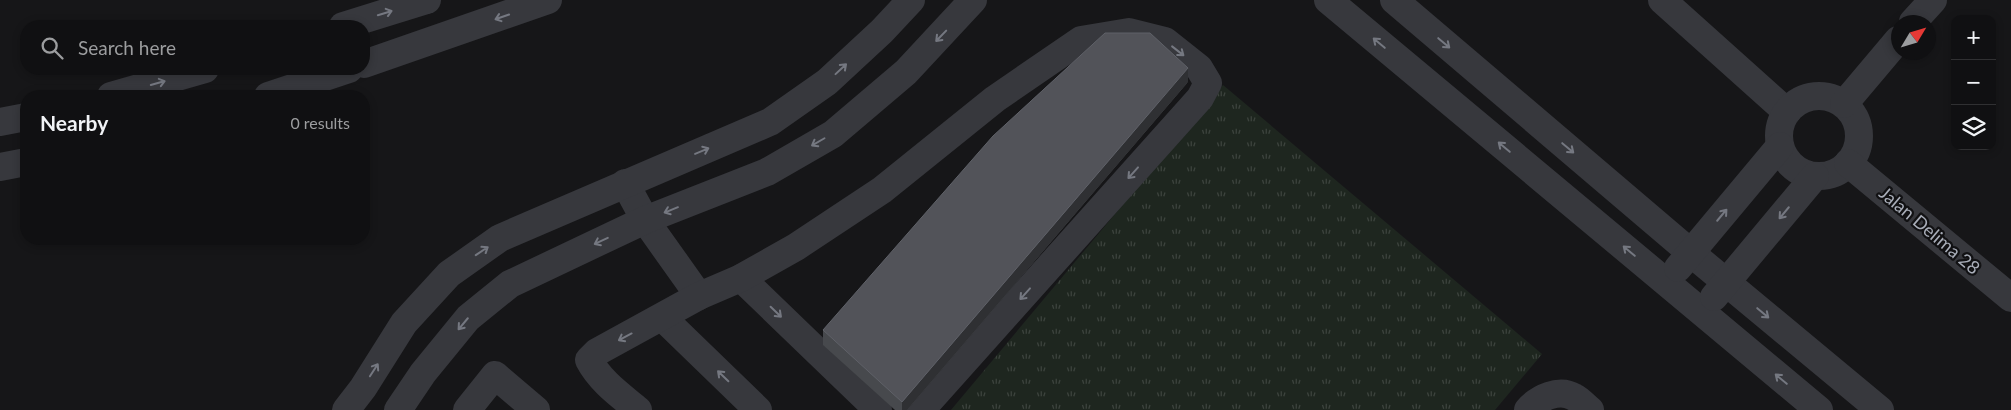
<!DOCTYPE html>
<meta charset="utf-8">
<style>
body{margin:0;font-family:Lato,sans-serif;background:#1e1e20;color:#f1f3f6}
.controls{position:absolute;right:15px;top:15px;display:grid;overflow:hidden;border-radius:10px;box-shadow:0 2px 8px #0003}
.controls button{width:45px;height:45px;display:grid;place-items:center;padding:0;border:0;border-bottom:1px solid #303032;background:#101012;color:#f1f3f6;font:25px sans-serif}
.compass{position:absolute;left:1891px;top:15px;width:45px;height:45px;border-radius:50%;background:#101012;box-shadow:0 2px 8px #0003;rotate:52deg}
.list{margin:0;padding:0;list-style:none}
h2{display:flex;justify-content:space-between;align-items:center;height:65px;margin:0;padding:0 20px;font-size:21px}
h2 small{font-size:16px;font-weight:400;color:#9c9d9f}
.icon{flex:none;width:28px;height:28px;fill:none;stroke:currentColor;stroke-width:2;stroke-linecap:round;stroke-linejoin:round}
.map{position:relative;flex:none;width:2011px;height:410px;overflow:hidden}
.search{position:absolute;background:#101012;box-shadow:0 2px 8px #0003;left:20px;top:20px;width:350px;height:55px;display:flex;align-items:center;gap:12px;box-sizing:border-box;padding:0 18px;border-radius:20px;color:#9c9d9f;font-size:19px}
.panel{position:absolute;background:#101012;box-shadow:0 2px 8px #0003;left:20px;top:90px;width:350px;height:155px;border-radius:20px}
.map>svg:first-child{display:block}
.park{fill:url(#park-tufts)}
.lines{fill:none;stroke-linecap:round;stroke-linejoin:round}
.minor{stroke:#37383d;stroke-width:28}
.wall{fill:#47494d}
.shaded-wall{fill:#2f3033}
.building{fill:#525359;stroke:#5f6168}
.oneway{stroke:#757881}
.labels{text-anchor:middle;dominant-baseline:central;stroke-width:4.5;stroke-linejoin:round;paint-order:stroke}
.street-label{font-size:18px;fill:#a8adb8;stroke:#111113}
</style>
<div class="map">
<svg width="2011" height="410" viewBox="0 0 2011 410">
<defs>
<pattern id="park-tufts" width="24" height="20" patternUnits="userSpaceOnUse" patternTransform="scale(1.25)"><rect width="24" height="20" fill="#1e261f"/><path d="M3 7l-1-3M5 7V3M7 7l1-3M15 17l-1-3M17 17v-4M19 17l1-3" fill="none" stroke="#3c433d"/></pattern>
</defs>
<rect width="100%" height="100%" fill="#161618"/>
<polygon class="park" points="1223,85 1542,354 1495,410 951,410"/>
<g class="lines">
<g class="minor">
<polyline points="1328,0 1819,410"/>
<polyline points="1394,0 1691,253 1880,410"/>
<polyline points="1662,0 1787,112"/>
<polyline points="1913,22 1933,0"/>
<polyline points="343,26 427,0"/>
<polyline points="364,64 548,0"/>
<polyline points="111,96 205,69"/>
<polyline points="268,96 349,69"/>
<circle cx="1819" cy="136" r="40"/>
<polyline points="1844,104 1898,40"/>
<polyline points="0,122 26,117"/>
<polyline points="1848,163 2011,298"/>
<polyline points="0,167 26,162"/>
<polyline points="625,183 645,220 699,296"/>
<polyline points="1678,268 1780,146"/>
<polyline points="741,278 878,410"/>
<polyline points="1714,297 1815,176"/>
<polyline points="663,318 758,410"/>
<polyline points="346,410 363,388 404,323 449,274 500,238 770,122 827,82 882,31 911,0"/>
<polyline points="398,410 423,373 468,318 510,284 645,220 767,172 833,134 906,72 973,0"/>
<polyline points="467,410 495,375 536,410"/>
<path d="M638 410C620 395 600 381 589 360L597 352 699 296 741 278 796 247 882 190 995 99 1081 40 1129 32 1165 41 1199 68 1208 83 1200 98 921 410"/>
<path d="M1528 410C1538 398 1559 388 1574 397 1580 400 1585 406 1590 410"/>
</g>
</g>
<polygon class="wall" points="1188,82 907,410 895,410 823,345 823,330"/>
<polygon class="shaded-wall" points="1188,68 1188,82 907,410 902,410 902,402"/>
<polygon class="building" points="1105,33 1150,33 1188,68 902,402 823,330 993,136"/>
<defs><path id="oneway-shaft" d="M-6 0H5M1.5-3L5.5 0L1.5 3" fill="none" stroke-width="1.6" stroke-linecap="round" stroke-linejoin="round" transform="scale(1.25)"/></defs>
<g class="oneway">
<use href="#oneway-shaft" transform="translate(385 13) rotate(-17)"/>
<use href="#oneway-shaft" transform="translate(502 17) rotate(161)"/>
<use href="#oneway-shaft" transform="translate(941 36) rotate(134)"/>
<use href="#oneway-shaft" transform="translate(1379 43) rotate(-140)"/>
<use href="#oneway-shaft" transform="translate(1444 43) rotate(40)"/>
<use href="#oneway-shaft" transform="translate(1178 51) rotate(38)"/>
<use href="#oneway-shaft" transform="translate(841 69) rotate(-43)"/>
<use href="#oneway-shaft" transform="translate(158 83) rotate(-16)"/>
<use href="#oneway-shaft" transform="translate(818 142) rotate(150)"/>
<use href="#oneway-shaft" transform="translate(1504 147) rotate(-140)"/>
<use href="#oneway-shaft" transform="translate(1568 148) rotate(40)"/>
<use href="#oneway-shaft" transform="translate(702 151) rotate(-23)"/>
<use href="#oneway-shaft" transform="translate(1133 173) rotate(132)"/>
<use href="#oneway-shaft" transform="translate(671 210) rotate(158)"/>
<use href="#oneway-shaft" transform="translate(1784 213) rotate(130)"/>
<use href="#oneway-shaft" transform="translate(1722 215) rotate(-50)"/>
<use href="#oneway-shaft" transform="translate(601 241) rotate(155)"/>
<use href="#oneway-shaft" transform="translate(482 251) rotate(-34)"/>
<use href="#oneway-shaft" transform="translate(1629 251) rotate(-140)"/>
<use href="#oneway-shaft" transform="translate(1025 294) rotate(132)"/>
<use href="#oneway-shaft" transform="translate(776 312) rotate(44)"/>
<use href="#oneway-shaft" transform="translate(1763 313) rotate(40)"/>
<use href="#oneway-shaft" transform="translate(463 324) rotate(130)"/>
<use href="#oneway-shaft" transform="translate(625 337) rotate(152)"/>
<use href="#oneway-shaft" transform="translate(374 370) rotate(-57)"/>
<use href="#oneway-shaft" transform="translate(723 376) rotate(-136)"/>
<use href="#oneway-shaft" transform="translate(1781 379) rotate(-140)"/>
</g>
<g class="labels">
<g class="street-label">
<text transform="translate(1930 230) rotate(40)">Jalan Delima 28</text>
</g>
</g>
</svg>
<div class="controls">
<button>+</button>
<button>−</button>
<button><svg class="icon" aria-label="layers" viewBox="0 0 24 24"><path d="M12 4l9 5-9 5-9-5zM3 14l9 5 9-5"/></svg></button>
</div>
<svg class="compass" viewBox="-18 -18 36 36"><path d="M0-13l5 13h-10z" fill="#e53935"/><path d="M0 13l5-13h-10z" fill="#9c9d9f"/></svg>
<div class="search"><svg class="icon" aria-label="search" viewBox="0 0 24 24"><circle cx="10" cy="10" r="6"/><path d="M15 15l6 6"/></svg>Search here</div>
<section class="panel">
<h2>Nearby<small>0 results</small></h2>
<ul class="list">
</ul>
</section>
</div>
